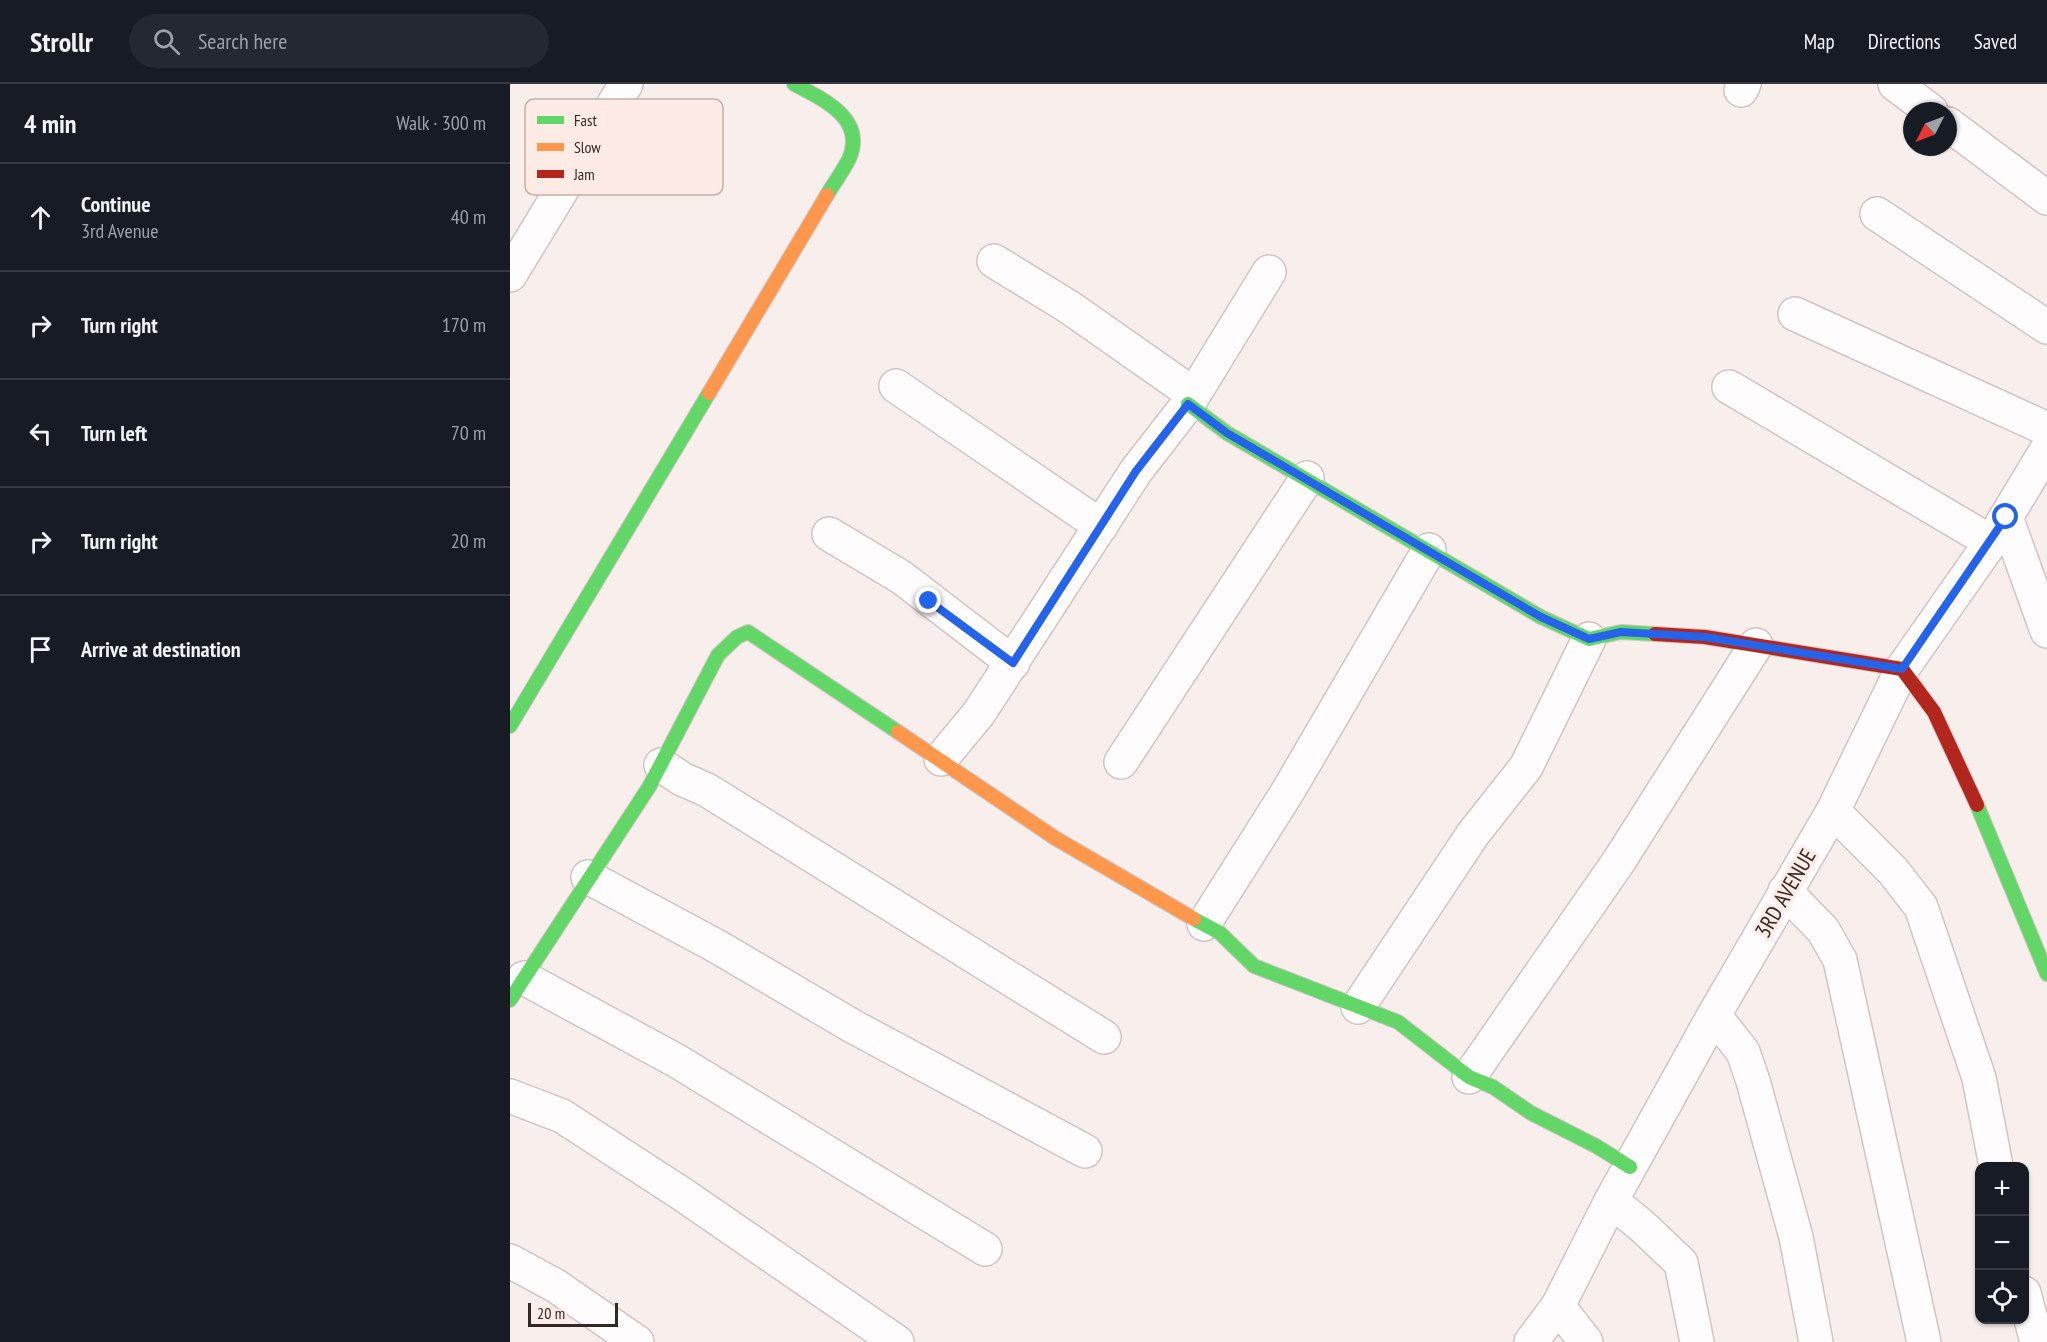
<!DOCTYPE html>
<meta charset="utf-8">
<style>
body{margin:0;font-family:"PT Sans Narrow",sans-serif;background:#242831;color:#f1f3f6}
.controls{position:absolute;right:18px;bottom:18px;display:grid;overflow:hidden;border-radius:12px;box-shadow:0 2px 4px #0004}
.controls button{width:54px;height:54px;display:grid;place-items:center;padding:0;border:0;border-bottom:2px solid #363941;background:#171b24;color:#f1f3f6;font:30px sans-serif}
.compass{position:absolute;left:1393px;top:18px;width:54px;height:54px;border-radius:50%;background:#171b24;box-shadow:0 2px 4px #0004;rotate:228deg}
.scale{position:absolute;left:18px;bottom:15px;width:90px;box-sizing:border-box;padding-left:6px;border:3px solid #342825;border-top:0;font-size:16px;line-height:21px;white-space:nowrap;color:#342825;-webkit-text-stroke:4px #feebe6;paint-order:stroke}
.stop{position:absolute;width:18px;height:18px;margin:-14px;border:4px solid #2563eb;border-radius:50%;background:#fff}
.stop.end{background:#2563eb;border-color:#fff;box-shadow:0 2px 6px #0008}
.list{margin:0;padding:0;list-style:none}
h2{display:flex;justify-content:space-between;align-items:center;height:78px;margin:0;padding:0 24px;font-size:26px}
h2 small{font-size:20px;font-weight:400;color:#9ea1a6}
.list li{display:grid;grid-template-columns:39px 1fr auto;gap:18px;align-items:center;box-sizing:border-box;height:108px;padding:0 24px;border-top:2px solid #363941}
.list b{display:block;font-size:22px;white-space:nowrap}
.list p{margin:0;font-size:20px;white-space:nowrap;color:#9ea1a6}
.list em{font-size:20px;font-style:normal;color:#9ea1a6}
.icon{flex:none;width:33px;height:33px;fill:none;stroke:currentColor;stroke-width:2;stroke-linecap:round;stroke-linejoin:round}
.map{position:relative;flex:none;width:1537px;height:1258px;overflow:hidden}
header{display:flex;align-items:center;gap:36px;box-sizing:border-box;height:84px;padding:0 30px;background:#171b24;border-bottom:2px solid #363941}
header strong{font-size:28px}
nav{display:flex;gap:33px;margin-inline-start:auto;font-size:21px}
.search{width:420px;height:54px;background:#242831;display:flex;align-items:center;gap:15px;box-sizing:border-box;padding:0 21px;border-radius:33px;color:#9ea1a6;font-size:22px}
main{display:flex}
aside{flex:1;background:#171b24}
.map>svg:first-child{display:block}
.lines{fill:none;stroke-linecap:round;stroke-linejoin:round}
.street-casing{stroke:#d0c5c3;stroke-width:36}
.fast-casing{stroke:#d0c5c3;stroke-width:16}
.slow-casing{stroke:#d0c5c3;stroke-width:16}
.jam-casing{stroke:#d0c5c3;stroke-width:16}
.street{stroke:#fefcfc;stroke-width:33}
.fast{stroke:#63d668;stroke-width:14}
.slow{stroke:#ff974d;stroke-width:14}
.jam{stroke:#b3261e;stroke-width:14}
.route{stroke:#2563eb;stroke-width:8}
.labels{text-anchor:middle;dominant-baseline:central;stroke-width:6;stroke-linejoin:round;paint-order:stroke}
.street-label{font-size:22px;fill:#342825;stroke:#feebe6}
.key{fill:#feebe6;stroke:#c1b0ac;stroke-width:1.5}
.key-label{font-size:16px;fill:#342825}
</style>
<header>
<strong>Strollr</strong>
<div class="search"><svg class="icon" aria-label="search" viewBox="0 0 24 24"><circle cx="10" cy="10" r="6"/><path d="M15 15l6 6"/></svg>Search here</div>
<nav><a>Map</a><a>Directions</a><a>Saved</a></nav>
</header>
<main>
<aside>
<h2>4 min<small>Walk · 300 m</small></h2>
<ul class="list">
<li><svg class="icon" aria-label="ahead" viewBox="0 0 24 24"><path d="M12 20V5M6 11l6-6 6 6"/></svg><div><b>Continue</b><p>3rd Avenue</p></div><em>40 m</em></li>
<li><svg class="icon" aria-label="right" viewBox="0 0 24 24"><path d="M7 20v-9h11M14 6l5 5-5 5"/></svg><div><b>Turn right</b></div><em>170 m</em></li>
<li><svg class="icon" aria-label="left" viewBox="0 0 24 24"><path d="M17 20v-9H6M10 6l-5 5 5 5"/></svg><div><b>Turn left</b></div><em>70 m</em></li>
<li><svg class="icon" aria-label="right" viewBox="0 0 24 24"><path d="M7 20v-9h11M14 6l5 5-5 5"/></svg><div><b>Turn right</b></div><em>20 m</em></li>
<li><svg class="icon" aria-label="arrive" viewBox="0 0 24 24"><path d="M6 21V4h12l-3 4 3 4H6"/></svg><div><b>Arrive at destination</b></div></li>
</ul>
</aside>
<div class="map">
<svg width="1537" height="1258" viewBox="0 0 1537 1258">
<rect width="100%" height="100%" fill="#f8eeec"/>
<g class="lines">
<g class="street-casing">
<g id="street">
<polyline points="1385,0 1421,27"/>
<polyline points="1231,6 1234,0"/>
<polyline points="1438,40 1537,114"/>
<polyline points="1367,130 1537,243"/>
<polyline points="484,177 559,223 683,310"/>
<polyline points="0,191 116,0"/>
<polyline points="1285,230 1537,345"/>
<polyline points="386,302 591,442"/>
<polyline points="1219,303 1481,458"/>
<polyline points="1496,433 1537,547"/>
<polyline points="319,450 391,493 503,579"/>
<polyline points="431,675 469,629 626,387 678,320 759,188"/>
<polyline points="611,678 797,394"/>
<polyline points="151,681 172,695 197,706 594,953"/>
<polyline points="1323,727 1383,787 1411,823 1469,994 1486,1082"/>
<polyline points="78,793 208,863 344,943 575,1067"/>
<polyline points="1275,807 1313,846 1330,876 1414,1258"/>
<polyline points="694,840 778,707 919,466"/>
<polyline points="14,894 167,977 475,1165"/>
<polyline points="848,923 963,750 1016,683 1079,555"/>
<polyline points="1204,931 1233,968 1243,997 1286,1153 1306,1258"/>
<polyline points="959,993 1109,777 1246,561"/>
<polyline points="0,1012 52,1032 172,1110 387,1258"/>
<polyline points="1101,1117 1131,1141 1171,1179 1187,1258"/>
<polyline points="0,1177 46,1202 127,1258"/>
<polyline points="1514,1209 1527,1258"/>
<polyline points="1048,1222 1076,1258"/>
<polyline points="1021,1258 1048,1222 1101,1117 1204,931 1323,727 1392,585 1481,458 1537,365"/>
</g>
</g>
<g class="fast-casing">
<g id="fast">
<path d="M284 0C312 15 357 34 339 75 333 87 324 99 317 111"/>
<polyline points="678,320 717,349 1031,533 1079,555 1111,548 1145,550"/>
<polyline points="0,642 199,309"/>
<polyline points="1467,721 1537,890"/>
<polyline points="684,835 710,849 744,882 888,938 959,993 983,1003 1021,1029 1086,1062 1120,1083"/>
<polyline points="0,916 139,703 208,571 227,553 238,548 388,648"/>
</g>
</g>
<g class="slow-casing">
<g id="slow">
<polyline points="199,309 317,111"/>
<polyline points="388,648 545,754 684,835"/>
</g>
</g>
<g class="jam-casing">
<polyline id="jam" points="1145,550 1195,553 1392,585 1424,628 1467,721"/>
</g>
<use href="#street" class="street"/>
<use href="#fast" class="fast"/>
<use href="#slow" class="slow"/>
<use href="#jam" class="jam"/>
</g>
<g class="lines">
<polyline class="route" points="419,517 503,579 626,387 678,320 717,349 1031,533 1079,555 1111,548 1195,553 1392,585 1496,433"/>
</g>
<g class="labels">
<g class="street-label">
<text transform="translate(1275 809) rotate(-60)">3RD AVENUE</text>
</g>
</g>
<rect x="15" y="15" width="198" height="96" rx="9" class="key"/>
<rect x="27" y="32" width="27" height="8" fill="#63d668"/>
<rect x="27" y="59" width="27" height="8" fill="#ff974d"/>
<rect x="27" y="86" width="27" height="8" fill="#b3261e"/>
<g class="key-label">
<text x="64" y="42">Fast</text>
<text x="64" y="69">Slow</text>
<text x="64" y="96">Jam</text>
</g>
</svg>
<div class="controls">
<button>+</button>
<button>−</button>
<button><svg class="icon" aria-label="locate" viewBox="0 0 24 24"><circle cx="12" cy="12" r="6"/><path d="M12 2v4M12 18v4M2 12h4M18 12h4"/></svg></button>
</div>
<svg class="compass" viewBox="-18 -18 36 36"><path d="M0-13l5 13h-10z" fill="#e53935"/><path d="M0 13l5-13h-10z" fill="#9ea1a6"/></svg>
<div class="scale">20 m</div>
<div class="stop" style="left:1496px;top:433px"></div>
<div class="stop end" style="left:419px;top:517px"></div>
</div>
</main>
